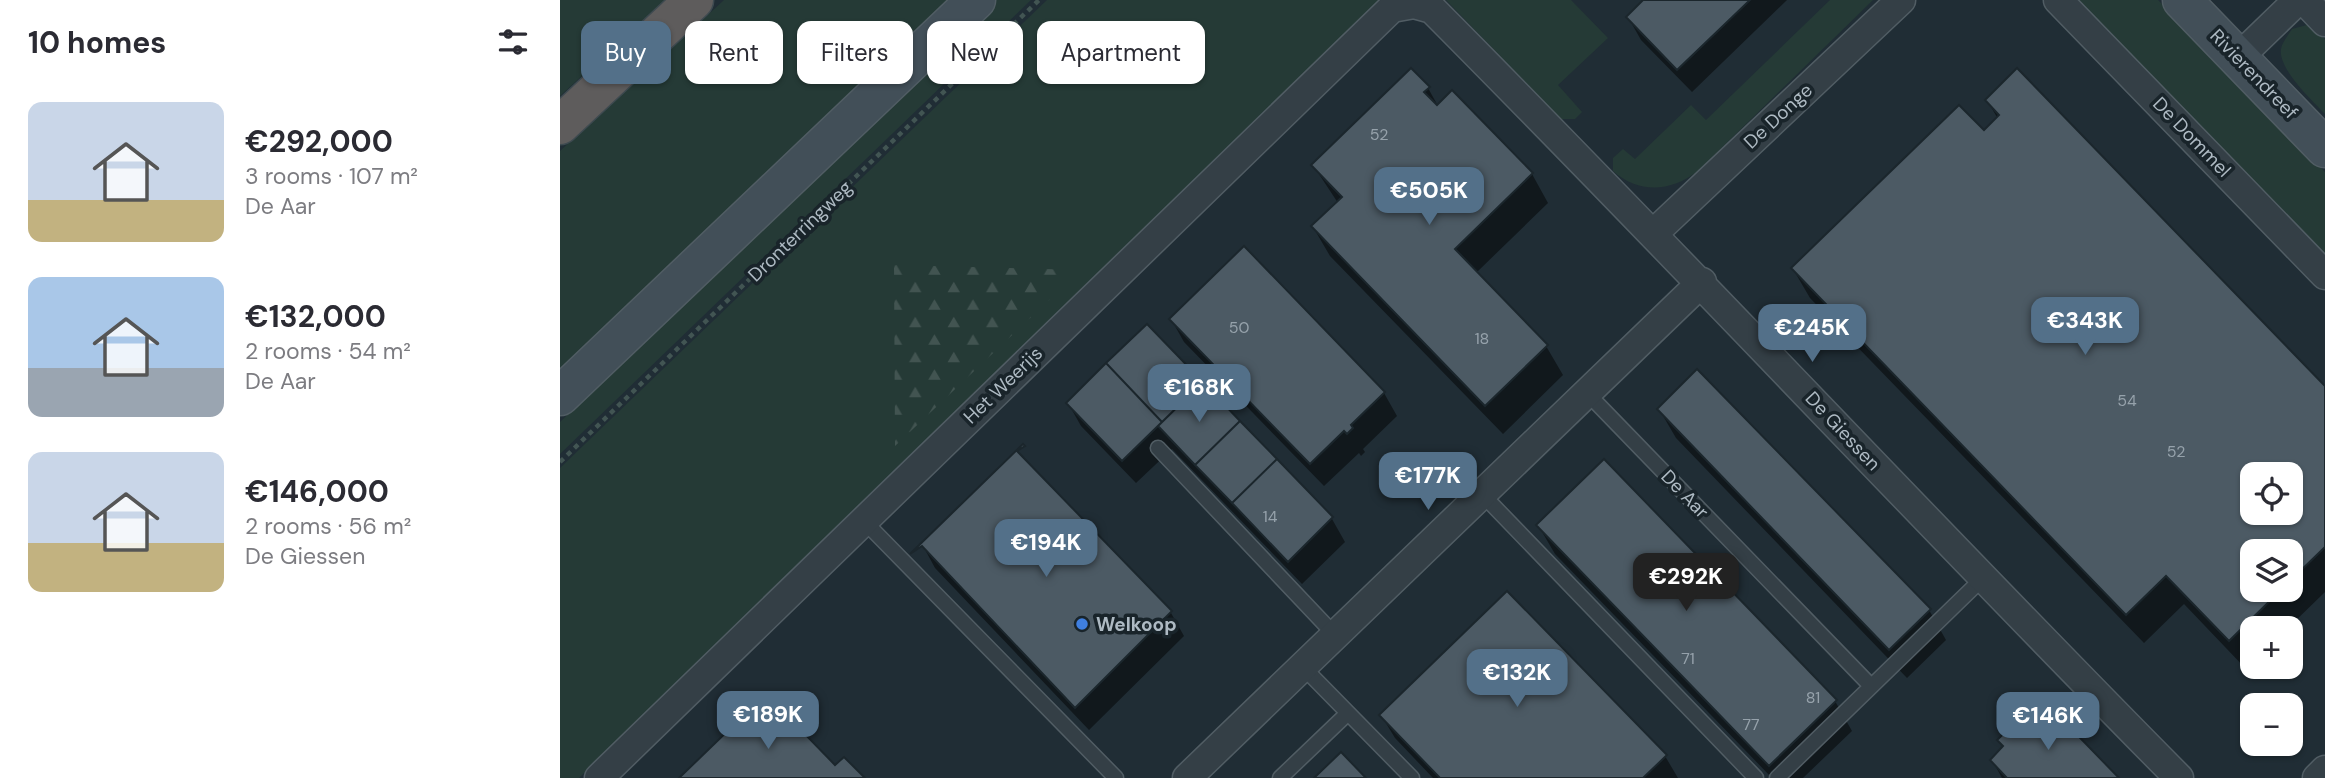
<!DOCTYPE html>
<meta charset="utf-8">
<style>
body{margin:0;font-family:"DM Sans",sans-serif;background:#f2f2f3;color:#2b2b33;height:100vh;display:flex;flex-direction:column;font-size:26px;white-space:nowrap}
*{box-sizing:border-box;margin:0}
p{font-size:23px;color:#7c7c81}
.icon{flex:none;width:38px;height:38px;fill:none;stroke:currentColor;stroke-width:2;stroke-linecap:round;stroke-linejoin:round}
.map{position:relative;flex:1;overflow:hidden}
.side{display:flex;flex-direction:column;background:#fff;width:560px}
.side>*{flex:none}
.top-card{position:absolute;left:21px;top:21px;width:665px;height:63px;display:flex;gap:14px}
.buttons{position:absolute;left:1680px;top:462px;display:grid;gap:14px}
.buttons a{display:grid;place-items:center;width:63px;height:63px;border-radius:14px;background:#fff;box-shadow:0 2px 5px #0004;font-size:35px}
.price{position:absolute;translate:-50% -60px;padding:0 16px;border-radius:14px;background:#537089;color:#fff;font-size:23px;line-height:46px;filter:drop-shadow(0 2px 4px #0008)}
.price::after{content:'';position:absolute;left:50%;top:42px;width:21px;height:16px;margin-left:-10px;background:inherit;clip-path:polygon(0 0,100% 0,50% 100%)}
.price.on{background:#222;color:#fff}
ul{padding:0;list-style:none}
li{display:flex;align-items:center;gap:21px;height:175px;padding:0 28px}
li span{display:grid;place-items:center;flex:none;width:196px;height:140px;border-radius:14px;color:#555}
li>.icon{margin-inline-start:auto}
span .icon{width:84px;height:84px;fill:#fffc;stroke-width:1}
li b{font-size:30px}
h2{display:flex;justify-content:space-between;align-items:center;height:84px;padding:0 28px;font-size:30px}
.pill{padding:0 24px;border-radius:14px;background:#fff;box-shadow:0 2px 5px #0004;font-size:24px;line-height:63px}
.pill.on{background:#537089;color:#fff}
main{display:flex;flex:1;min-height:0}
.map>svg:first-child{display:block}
.green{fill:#253a36}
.forest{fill:url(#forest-firs)}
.shadow{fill:#0007;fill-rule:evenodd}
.building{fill:#4c5a64;stroke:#1b262c;stroke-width:2;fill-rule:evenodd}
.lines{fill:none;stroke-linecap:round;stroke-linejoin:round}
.service-casing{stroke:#515d64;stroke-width:17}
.minor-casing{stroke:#515d64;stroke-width:31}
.secondary-casing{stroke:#515d64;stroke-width:41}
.trunk-casing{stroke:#3e4a50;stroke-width:41}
.path{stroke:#425553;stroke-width:4.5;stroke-dasharray:5 5;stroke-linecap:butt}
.service{stroke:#343f46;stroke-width:14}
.minor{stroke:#343f46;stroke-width:28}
.secondary{stroke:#424f58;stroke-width:38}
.trunk{stroke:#5e5c5c;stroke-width:38}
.shop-dot{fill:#3f7fe0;stroke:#19242a;stroke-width:2.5}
.labels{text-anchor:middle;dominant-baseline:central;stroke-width:7;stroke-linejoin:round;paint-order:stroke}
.number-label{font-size:16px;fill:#96a2ab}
.street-label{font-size:19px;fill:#aebac3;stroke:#19242a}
.poi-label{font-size:19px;font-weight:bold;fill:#aebac3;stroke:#19242a;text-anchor:start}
</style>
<main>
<section class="side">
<h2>10 homes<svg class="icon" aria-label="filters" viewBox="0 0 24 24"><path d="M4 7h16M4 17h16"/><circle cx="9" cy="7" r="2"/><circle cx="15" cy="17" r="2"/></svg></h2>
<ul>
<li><span style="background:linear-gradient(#c9d6e8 70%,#c2b280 0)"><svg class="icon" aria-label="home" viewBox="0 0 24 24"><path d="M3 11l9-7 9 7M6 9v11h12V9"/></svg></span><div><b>€292,000</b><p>3 rooms · 107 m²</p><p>De Aar</p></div></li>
<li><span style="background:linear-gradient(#a9c7e8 65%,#9aa5b1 0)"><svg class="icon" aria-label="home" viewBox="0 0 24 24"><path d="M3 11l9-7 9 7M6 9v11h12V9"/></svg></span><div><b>€132,000</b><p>2 rooms · 54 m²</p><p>De Aar</p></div></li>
<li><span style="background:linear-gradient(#c9d6e8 65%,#c2b280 0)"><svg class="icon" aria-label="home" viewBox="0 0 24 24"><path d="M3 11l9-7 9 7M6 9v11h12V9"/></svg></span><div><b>€146,000</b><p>2 rooms · 56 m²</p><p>De Giessen</p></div></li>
</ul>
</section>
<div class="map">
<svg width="1765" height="778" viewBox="0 0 1765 778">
<defs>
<pattern id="forest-firs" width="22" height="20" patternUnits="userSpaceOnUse" patternTransform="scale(1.75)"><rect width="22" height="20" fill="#253a36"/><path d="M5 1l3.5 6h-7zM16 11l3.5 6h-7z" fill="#425451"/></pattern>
</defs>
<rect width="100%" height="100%" fill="#202d35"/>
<path class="green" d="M0 0H105L0 96Z
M164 0H390L0 377V151Z
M436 0H471L0 454V422Z
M487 0H820L19 778H0V468Z
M886 0H1011L1048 38 998 85 1022 112 1015 119H1001Z
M1270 0H1313L1138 171C1111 192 1079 194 1053 171V158L1063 149 1075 159 1131 105 1146 120Z
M1515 0H1598L1765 172V256Z
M1747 25 1765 39V114C1752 100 1718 69 1721 49 1722 42 1729 34 1732 29Z"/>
<path class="forest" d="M334 265 521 270 335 446Z"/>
<path class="shadow" d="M1086 0H1227L1132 92 1081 40 1068 17Z
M1457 71 1765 389V592L1728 628H1692V663L1686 669 1624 604 1584 643 1250 298 1233 269 1424 133 1438 119 1427 100ZM1692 474H1731V513H1692ZM1692 551H1731V590H1692Z
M868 88 878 106 972 174 988 203 916 273 986 346 1003 375 943 434 770 256 753 227 778 203 753 165Z
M611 319 824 393 837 416 803 449 805 452 801 456 799 453 764 486 624 342Z
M587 327 772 519 785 542 742 584 612 449 576 483 521 426 508 403Z
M1099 409 1369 610 1386 640 1347 678 1116 438Z
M457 453 611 613 624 636 529 730 375 568 362 544Z
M978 525 1275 701 1292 731 1243 778H1212L995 554Z
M821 715 1105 756 1118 778H873L835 738Z
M1459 734 1556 778H1442L1432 760 1444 748 1439 740Z"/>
<path class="building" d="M1083 0H1190L1117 70 1066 17Z
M851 68 870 87 864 92 877 105 892 90 973 173 895 249 988 345 925 406 751 226 782 197 751 165Z
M1457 68 1765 386V547L1731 580V551H1692V590H1721L1669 641 1606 576 1566 615 1231 268 1399 105 1424 130 1439 115 1425 100ZM1692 474H1731V513H1692Z
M684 246 825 392 791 425 793 428 787 434 784 431 750 464 609 319Z
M587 324 643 382 602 422 546 363Z
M546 363 602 422 562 461 506 403Z
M1137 369 1371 609 1329 650 1097 409Z
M643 382 680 421 635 465 598 426Z
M680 421 717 459 672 503 635 465Z
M463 444 465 446 457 451 612 611 515 708 362 546 350 554Z
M717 459 773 517 728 562 672 503Z
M1044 459 1277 700 1209 766 976 525Z
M947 591 1107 755 1083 778H880L819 715Z
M206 694 275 765 284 757 305 778H119Z
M1479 712 1496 713 1559 778H1447L1430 760 1443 746 1437 740 1453 725 1459 731Z
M781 752 806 778H754Z"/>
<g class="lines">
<g class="service-casing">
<path id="service" d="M1027 393 1311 686
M598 448 775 635
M922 494 1196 778
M304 521 556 778
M743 667 852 778
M720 778 788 713
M1217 778 1422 579"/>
</g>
<g class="minor-casing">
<path id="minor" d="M1498 0 1765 275
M1744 0 1765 22
M1678 58 1738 0
M1094 233 1341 0
M39 778 832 8 854 4 872 9C1124 262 1367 524 1619 778
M627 778 1142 282
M1757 778 1765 770"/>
</g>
<g class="secondary-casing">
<path id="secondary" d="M1622 0 1765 148
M0 396 416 0"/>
</g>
<g class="trunk-casing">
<path id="trunk" d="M0 125 134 0"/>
</g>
<path class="path" d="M0 462 479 0"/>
<use href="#service" class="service"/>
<use href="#minor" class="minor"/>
<use href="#secondary" class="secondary"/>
<use href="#trunk" class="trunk"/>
</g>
<circle class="shop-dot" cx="522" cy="624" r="7"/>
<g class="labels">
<g class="number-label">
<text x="819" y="134">52</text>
<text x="679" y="327">50</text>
<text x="922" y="338">18</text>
<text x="1567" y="400">54</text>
<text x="1616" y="451">52</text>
<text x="710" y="516">14</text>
<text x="1128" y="658">71</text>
<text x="1253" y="697">81</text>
<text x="1191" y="724">77</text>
</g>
<g class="street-label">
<text transform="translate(1694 74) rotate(46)">Rivierendreef</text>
<text transform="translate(1218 116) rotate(-43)">De Donge</text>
<text transform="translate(1632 137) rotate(46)">De Dommel</text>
<text transform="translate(240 231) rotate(-44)">Dronterringweg</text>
<text transform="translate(443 385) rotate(-44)">Het Weerijs</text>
<text transform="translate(1283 431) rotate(47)">De Giessen</text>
<text transform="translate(1125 494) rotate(46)">De Aar</text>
</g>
<g class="poi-label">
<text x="536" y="624">Welkoop</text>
</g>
</g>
</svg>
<div class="buttons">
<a><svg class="icon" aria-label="locate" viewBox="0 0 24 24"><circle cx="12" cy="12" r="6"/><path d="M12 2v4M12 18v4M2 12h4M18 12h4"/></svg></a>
<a><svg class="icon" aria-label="layers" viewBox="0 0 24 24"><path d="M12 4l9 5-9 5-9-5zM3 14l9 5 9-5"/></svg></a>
<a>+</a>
<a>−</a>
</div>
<b class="price" style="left:869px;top:227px">€505K</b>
<b class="price" style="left:1525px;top:357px">€343K</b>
<b class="price" style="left:1252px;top:364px">€245K</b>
<b class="price" style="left:639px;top:424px">€168K</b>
<b class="price" style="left:868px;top:512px">€177K</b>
<b class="price" style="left:486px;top:579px">€194K</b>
<b class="price on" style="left:1126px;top:613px">€292K</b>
<b class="price" style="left:957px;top:709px">€132K</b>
<b class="price" style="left:208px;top:751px">€189K</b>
<b class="price" style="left:1488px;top:752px">€146K</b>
<div class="top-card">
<a class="pill on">Buy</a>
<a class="pill">Rent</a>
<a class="pill">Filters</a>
<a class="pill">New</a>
<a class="pill">Apartment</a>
</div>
</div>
</main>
